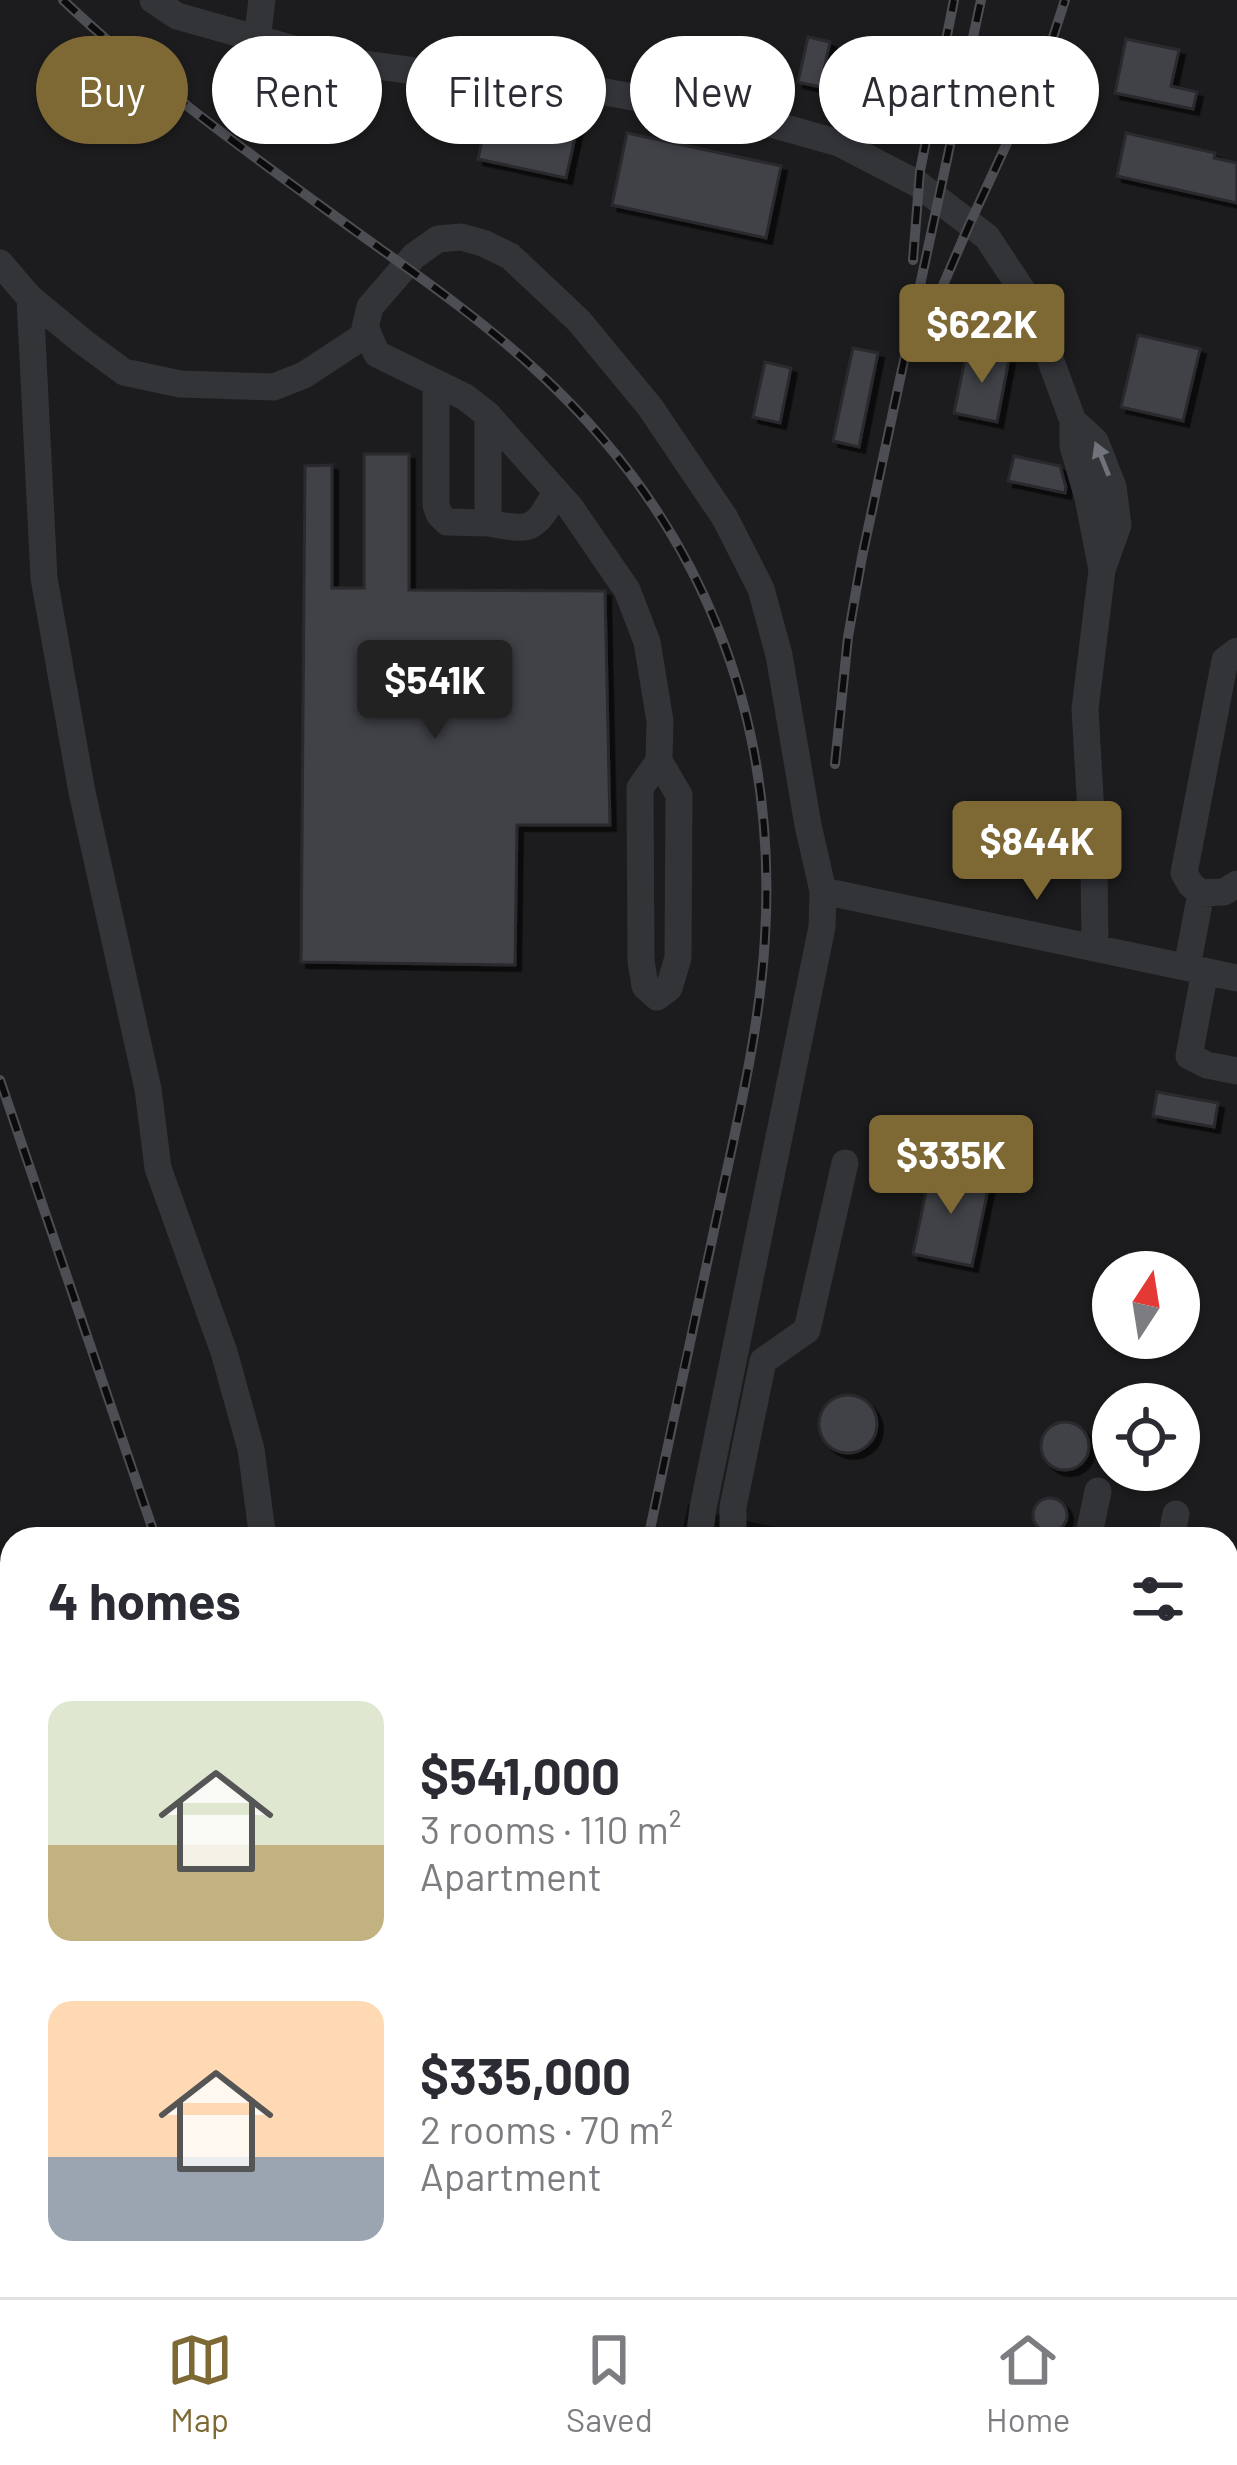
<!DOCTYPE html>
<meta charset="utf-8">
<style>
body{margin:0;font-family:Barlow,sans-serif;background:#f7f7f7;color:#2b2b33;height:100vh;display:flex;flex-direction:column;font-size:45px;white-space:nowrap}
*{box-sizing:border-box;margin:0}
p{font-size:39px;color:#7c7c81}
.icon{flex:none;width:66px;height:66px;fill:none;stroke:currentColor;stroke-width:2;stroke-linecap:round;stroke-linejoin:round}
.map{position:relative;flex:1;overflow:hidden}
.details{position:absolute;left:0px;top:1527px;width:1239px;height:771px;display:flex;flex-direction:column;background:#fff;border-radius:36px 36px 0 0;box-shadow:0 3px 9px #0004}
.details>*{flex:none}
.banner{position:absolute;left:36px;top:36px;width:1167px;height:108px;display:flex;gap:24px}
.needle{width:78px;rotate:12deg}
.fabs{position:absolute;left:1092px;top:1251px;display:grid;gap:24px}
.fabs a{display:grid;place-items:center;width:108px;height:108px;border-radius:50%;background:#fff;box-shadow:0 3px 9px #0004;font-size:60px}
.price{position:absolute;translate:-50% -102px;padding:0 27px;border-radius:12px;background:#7e6834;color:#fff;font-size:39px;line-height:78px;filter:drop-shadow(0 3px 6px #0008)}
.price::after{content:'';position:absolute;left:50%;top:72px;width:36px;height:27px;margin-left:-18px;background:inherit;clip-path:polygon(0 0,100% 0,50% 100%)}
.price.current{background:#222;color:#fff}
ul{padding:0;list-style:none}
li{display:flex;align-items:center;gap:36px;height:300px;padding:0 48px}
li span{display:grid;place-items:center;flex:none;width:336px;height:240px;border-radius:24px;color:#555}
li>.icon{margin-inline-start:auto}
span .icon{width:144px;height:144px;fill:#fffc;stroke-width:1}
li b{font-size:51px}
h2{display:flex;justify-content:space-between;align-items:center;height:144px;padding:0 48px;font-size:51px}
.chip{padding:0 42px;border-radius:54px;background:#fff;box-shadow:0 3px 9px #0004;font-size:42px;line-height:108px}
.chip.current{background:#7e6834;color:#fff}
.tabs{display:flex;justify-content:space-around;align-items:center;height:168px;border-top:3px solid #e1e1e2;background:#fff;font-size:33px;color:#7c7c81}
.tabs a{display:grid;justify-items:center;gap:6px}
.tabs .current{color:#7e6834}
.map>svg:first-child{display:block}
.built{fill:#1c1c1e;fill-rule:evenodd}
.green{fill:#1f2520}
.building{fill:#414247;stroke:#2a2a2d;stroke-width:3;filter:url(#shadow)}
.lines{fill:none;stroke-linecap:round;stroke-linejoin:round}
.minor{stroke:#333438;stroke-width:27}
.rail-casing{stroke:#4c4e53;stroke-width:10}
.rail{stroke:#0b0b0c;stroke-width:6;stroke-dasharray:18;stroke-linecap:butt}
.oneway{fill:#70737b}
</style>
<div class="map">
<svg width="1237" height="2297" viewBox="0 0 1237 2297">
<defs>
<filter id="shadow"><feDropShadow dx="5.5" dy="5.5" stdDeviation="0" flood-color="#0009"/></filter>
</defs>
<rect width="100%" height="100%" fill="#101011"/>
<path class="built" d="M0 0H1237V1626L1227 1624V1539H830L719 1515 688 1504 681 1539H12V1812L0 1776ZM1113 1272H1179V1338H1113ZM1113 1404H1179V1470H1113Z
M172 2286H540L538 2297H176Z"/>
<path class="green" d="M877 2286H1162L1160 2297H929Z"/>
<path class="building" d="M808 37 830 42 820 87 798 82Z
M1126 39 1179 50 1171 86 1197 92 1193 109 1115 93Z
M490 105 578 124 566 178 478 159Z
M627 133 781 166 766 238 612 205Z
M1126 133 1215 153 1214 158 1237 163V203L1117 176Z
M1138 335 1200 349 1183 421 1121 407Z
M853 348 878 353 859 447 833 441Z
M967 350 1009 359 997 422 954 413Z
M765 362 791 368 780 423 753 417Z
M364 454H409V590L605 591 610 825H517L515 965 301 962 305 466 332 465V588H364Z
M1014 456 1060 466 1066 487 1065 493 1008 481Z
M1157 1092 1218 1103 1214 1127 1153 1116Z
M931 1168 990 1180 972 1266 913 1254Z
M819 1424a29 29 0 1 1 58 0a29 29 0 1 1-58 0Z
M1041 1446a24 24 0 1 1 48 0a24 24 0 1 1-48 0Z
M1033 1515a17 17 0 1 1 34 0a17 17 0 1 1-34 0Z"/>
<g class="lines">
<path class="minor" d="M153 0 177 16 333 60 445 75 492 71 757 120 839 143 918 184 987 237 1028 299 1073 421
M257 39 262 0
M0 263 30 298 82 341 124 372 180 384 274 387 304 375 368 333
M30 298 44 578 82 792 148 1089 158 1168 224 1352 251 1449 263 1539
M436 385V505L439 514 447 522 488 523V415
M488 523C533 531 534 531 556 492
M1237 651 1225 660 1184 873 1191 885 1201 893 1224 892 1237 884
M659 761 640 788 641 961 645 986 657 997 669 988 678 958 679 795 659 761 660 721 647 642 627 590 570 507 488 415 465 397 377 354 365 328 370 307 414 256 438 239 461 237 483 243 510 256 579 321 650 407 725 518 761 589 779 655 808 825 823 891 822 927 703 1508 699 1539
M823 891 1237 978
M1095 947 1094 865 1085 709 1102 570 1118 525 1113 487 1095 441 1073 421V446L1088 498 1102 570
M1187 967 1201 893
M1205 971 1189 1056 1207 1065 1237 1071
M736 1539 733 1532V1507L763 1361 807 1330 845 1163
M1088 1539 1098 1491
M1171 1539 1176 1514
M1227 1624 1237 1573
M1227 1679 1237 1682
M1227 1888 1237 1890
M1227 1983 1237 1985
M1227 2166 1237 2119
M596 2297 622 2286
M887 2297H888
M1199 2297 1202 2286"/>
<g class="rail-casing">
<path id="rail" d="M63 0C153 85 254 157 354 230 417 275 481 319 538 372 702 523 778 715 765 937 760 1030 737 1122 718 1212 694 1321 671 1430 648 1539
M913 260 920 171 954 0
M921 336 970 223 1046 59 1065 0
M835 764 848 637 862 557 981 0
M0 1080 156 1539
M0 1720 12 1757
M0 1792 12 1828
M0 2114 12 2153
M54 2286 57 2297
M166 2286 169 2297
M191 2286 194 2297
M493 2297 495 2286"/>
</g>
<use href="#rail" class="rail"/>
</g>
<defs><path id="oneway-solid" d="M-6-.8H1V-3.2L6.5 0L1 3.2V.8H-6Z" transform="scale(3)"/></defs>
<use class="oneway" href="#oneway-solid" transform="translate(1102 459) rotate(-112)"/>
</svg>
<div class="fabs">
<a><svg class="needle" viewBox="-14 -14 28 28"><path d="M0-13l5 13h-10z" fill="#e53935"/><path d="M0 13l5-13h-10z" fill="#7c7c81"/></svg></a>
<a><svg class="icon" aria-label="locate" viewBox="0 0 24 24"><circle cx="12" cy="12" r="6"/><path d="M12 2v4M12 18v4M2 12h4M18 12h4"/></svg></a>
</div>
<b class="price" style="left:982px;top:386px">$622K</b>
<b class="price current" style="left:435px;top:742px">$541K</b>
<b class="price" style="left:1037px;top:903px">$844K</b>
<b class="price" style="left:951px;top:1217px">$335K</b>
<div class="banner">
<a class="chip current">Buy</a>
<a class="chip">Rent</a>
<a class="chip">Filters</a>
<a class="chip">New</a>
<a class="chip">Apartment</a>
</div>
<section class="details">
<h2>4 homes<svg class="icon" aria-label="filters" viewBox="0 0 24 24"><path d="M4 7h16M4 17h16"/><circle cx="9" cy="7" r="2"/><circle cx="15" cy="17" r="2"/></svg></h2>
<ul>
<li><span style="background:linear-gradient(#dfe7d0 60%,#c2b280 0)"><svg class="icon" aria-label="home" viewBox="0 0 24 24"><path d="M3 11l9-7 9 7M6 9v11h12V9"/></svg></span><div><b>$541,000</b><p>3 rooms · 110 m²</p><p>Apartment</p></div></li>
<li><span style="background:linear-gradient(#ffd9b3 65%,#9aa5b1 0)"><svg class="icon" aria-label="home" viewBox="0 0 24 24"><path d="M3 11l9-7 9 7M6 9v11h12V9"/></svg></span><div><b>$335,000</b><p>2 rooms · 70 m²</p><p>Apartment</p></div></li>
</ul>
</section>
</div>
<nav class="tabs">
<a class="current"><svg class="icon" aria-label="map" viewBox="0 0 24 24"><path d="M3 6l6-2 6 2 6-2v14l-6 2-6-2-6 2zM9 4v14M15 6v14"/></svg>Map</a>
<a><svg class="icon" aria-label="saved" viewBox="0 0 24 24"><path d="M7 4h10v16l-5-4-5 4z"/></svg>Saved</a>
<a><svg class="icon" aria-label="home" viewBox="0 0 24 24"><path d="M3 11l9-7 9 7M6 9v11h12V9"/></svg>Home</a>
</nav>
